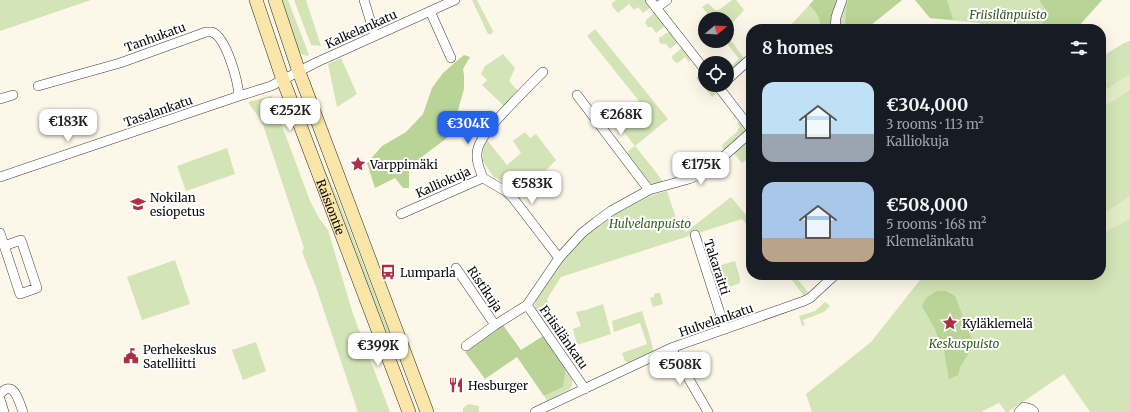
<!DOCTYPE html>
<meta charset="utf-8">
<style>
body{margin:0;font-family:Merriweather,serif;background:#20242c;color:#f1f3f6;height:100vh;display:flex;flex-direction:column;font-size:15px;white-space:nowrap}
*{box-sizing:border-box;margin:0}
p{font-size:13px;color:#9ea1a6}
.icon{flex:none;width:22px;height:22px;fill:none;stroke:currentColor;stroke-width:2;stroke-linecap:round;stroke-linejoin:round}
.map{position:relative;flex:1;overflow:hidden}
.side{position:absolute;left:746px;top:24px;width:360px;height:256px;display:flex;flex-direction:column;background:#171b24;border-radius:16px;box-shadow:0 4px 16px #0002}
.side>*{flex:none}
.needle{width:26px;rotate:72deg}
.fabs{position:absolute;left:698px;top:12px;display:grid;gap:8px}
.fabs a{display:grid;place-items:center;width:36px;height:36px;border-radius:50%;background:#171b24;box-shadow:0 4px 16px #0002;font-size:20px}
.price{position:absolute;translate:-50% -34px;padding:0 9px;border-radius:8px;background:#fff;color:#222;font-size:13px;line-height:26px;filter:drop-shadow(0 1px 2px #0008)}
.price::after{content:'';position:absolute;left:50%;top:24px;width:12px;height:9px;margin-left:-6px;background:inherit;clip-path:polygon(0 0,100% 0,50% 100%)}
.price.active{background:#2563eb;color:#fff}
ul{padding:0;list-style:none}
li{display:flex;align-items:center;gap:12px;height:100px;padding:0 16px}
li span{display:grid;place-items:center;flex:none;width:112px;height:80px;border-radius:12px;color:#555}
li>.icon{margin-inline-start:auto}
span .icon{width:48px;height:48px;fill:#fffc;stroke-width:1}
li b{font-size:17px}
h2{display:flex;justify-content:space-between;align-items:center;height:48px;padding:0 16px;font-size:17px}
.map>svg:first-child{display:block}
.green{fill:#d3e4b6}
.forest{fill:#b9d496}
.pitch{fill:#e4ecc7}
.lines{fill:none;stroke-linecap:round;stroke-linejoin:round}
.street-casing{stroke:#3d3d3d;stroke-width:10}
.secondary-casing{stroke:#2c2c2c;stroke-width:14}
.street{stroke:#fff;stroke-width:9}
.secondary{stroke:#f9e6a8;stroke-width:13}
.labels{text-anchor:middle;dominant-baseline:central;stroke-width:4;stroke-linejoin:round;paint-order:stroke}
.park-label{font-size:12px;font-style:italic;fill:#345c20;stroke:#fff}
.street-label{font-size:12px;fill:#0a0a0a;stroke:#fff}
.poi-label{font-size:12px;fill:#0a0a0a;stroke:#fff;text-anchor:start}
</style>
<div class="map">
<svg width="1130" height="412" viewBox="0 0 1130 412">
<rect width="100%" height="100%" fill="#fdf7e9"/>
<path class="green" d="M0 0H91L0 31Z
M280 0H288L309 55 307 56 301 54 295 46Z
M294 0H306L321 46 311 45Z
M472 0H477L493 31 492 34H488Z
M616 0H645L651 7 643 13 638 7 634 10 629 4 618 13 612 6V3Z
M732 0H736L744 10 727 29V19H707L704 16 707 13 702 7 708 3 715 10H719Z
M814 0H902L866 29H787Z
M915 0H1102L1076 29H982L980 23 930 18Z
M654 13 658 14 665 23V26L656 33 652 27H648L645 23 646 20Z
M595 29 668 119 635 146 656 172 663 182 660 184H651L628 154V151L635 146 617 123 639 101 587 36Z
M668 32 672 33 678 42 670 49 666 44H661L659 41V38Z
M727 35 743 57 744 59 727 75V66L729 68 739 59 725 41H727Z
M1130 41V412H1090L1064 374 1008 412H1006L999 403 981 412H812L806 394 871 342 924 275H1101V85L1107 81 1101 71V57L1124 43Z
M682 48 692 59 689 62 685 57 678 63 675 62 672 58V56Z
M503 54 515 68 509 81 518 91 504 106 482 85 487 80 481 74 485 66Z
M341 58 357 94 337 107 328 64Z
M702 73 705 74V85H714L719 91 712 97 696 78Z
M271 96 310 201 319 218 328 230 353 314 390 412H358L316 287 302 252 304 248 262 122 248 102Z
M742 120 747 130 725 150 722 148 723 144 738 131 737 130 740 127 737 123Z
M525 132 530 138 536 134 556 160 520 197 511 188 493 176 482 160 484 145 487 140 507 165 521 153 513 141Z
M748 140H751V157H750L742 163 733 152Z
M227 148 235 174 186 191 177 166Z
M317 153 338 199 395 347H393L373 302Z
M667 191 677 221 686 232 731 197 751 221V230L742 219 561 277 547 299 556 325 548 328 537 315 535 307 536 298 561 262 583 239 609 218 652 195Z
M175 260 190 304 142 320 127 277Z
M735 261 740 278V283L719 291 711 268Z
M788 275H794L808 292 804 296Z
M657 293H660L663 304 653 307 650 298 654 297V294Z
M825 302 827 303 830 306 824 312 803 320 805 325 802 326 799 316 815 311Z
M603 304 611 334 577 345 573 329 581 326 576 312 586 310Z
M642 311 652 344 653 351 628 363 625 361 622 353 647 344 640 323 614 332 612 321Z
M256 342 266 371 243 380 232 350Z
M565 366 572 376V385L570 389 547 401 544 396 563 387Z
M469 404 479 406V412H463V409L465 406Z"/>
<path class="forest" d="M814 0H837L834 10 830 29H821C820 17 818 14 809 5Z
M848 0H902L866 29H845L846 9Z
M915 0H947L953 20 930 18Z
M1039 0H1102L1076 29H1038L1046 18V10Z
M464 55 470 57 463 69 464 75V89L457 114 447 138 423 156 409 169V188H403L395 178 375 188 367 163 382 146 406 132 423 114 432 88 443 73 459 59Z
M937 291H946L955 296 974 345 960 367 958 375 949 379 943 345 938 338 935 329 922 306 926 298Z
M503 325 521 350 543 336 565 366V375L563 387 544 396 517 357 485 379 465 352Z"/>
<path class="pitch" d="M1130 75V90L1101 109V93L1122 79Z
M1130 196V219L1101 234V214L1106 212Z"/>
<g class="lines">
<g class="street-casing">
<path id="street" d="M364 0 375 36
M650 0 705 70
M656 8 667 0
M430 11 451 58
M835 29 836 17 842 0
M727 80 749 60
M717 85 751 129
M38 86 120 63 206 32C208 32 210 32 212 32 227 38 238 82 239 96
M577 95 649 190
M0 99 13 95
M0 177 239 96 271 86 315 63 455 0
M483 178 507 192 513 198 559 258
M401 214 483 178C479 168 475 158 478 148 481 138 487 132 493 124 509 106 526 89 543 72
M0 233 20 294 37 288 21 240 4 246
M695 235 725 329
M456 268 495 325
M466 346 495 325 527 305
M671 348 708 412
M585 389 527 305 559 258 582 233 596 222 611 211 649 190 689 179 701 174 714 165 751 132
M0 394C14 378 19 402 23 412
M0 399 4 412
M535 412 671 348 804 301 810 298 835 275
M1019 412 1024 407 1031 409 1034 412"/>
</g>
<g class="secondary-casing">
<g id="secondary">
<path id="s1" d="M256 0 283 80 409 412"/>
<path d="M275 0 299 72 427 412"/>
</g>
</g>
<use href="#street" class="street"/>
<use href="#secondary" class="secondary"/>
</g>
<defs>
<g id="sight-bare" transform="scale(1.2)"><path d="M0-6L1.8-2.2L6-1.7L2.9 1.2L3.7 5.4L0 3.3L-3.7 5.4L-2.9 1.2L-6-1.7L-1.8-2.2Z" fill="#ae2e43" stroke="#fff" stroke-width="2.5" paint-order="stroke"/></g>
<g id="school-bare" transform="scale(1.2)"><path d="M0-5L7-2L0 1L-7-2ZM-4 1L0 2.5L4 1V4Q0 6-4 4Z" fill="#ae2e43" stroke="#fff" stroke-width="2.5" paint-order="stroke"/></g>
<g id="bus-bare" transform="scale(1.2)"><path d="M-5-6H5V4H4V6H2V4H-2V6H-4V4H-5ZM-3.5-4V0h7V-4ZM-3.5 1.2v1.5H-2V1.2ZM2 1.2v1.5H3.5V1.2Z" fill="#ae2e43" stroke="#fff" stroke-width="2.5" paint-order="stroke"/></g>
<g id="civic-bare" transform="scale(1.2)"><path d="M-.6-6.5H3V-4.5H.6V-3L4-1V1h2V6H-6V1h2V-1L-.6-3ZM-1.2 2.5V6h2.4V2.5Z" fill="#ae2e43" stroke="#fff" stroke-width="2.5" paint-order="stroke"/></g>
<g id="restaurant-bare" transform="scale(1.2)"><path d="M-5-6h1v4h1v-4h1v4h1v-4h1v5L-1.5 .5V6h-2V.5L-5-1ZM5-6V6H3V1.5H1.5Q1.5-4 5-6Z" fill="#ae2e43" stroke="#fff" stroke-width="2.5" paint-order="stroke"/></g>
</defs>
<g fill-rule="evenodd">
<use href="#sight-bare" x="358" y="164"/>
<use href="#school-bare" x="138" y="204"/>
<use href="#bus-bare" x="388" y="272"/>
<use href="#sight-bare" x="950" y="323"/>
<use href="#civic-bare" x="131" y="356"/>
<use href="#restaurant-bare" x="456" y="385"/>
</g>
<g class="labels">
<g class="park-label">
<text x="1008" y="14">Friisilänpuisto</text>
<text x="650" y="223">Hulvelanpuisto</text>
<text x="964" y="343">Keskuspuisto</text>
</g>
<g class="street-label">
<text transform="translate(361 29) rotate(-24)">Kalkelankatu</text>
<text transform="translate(155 37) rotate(-20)">Tanhukatu</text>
<text transform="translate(158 111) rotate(-19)">Tasalankatu</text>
<text transform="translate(443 182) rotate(-24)">Kalliokuja</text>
<text stroke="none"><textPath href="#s1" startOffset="220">Raisiontie</textPath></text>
<text transform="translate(717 267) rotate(72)">Takaraitti</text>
<text transform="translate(485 289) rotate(56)">Ristikuja</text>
<text transform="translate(716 320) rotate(-19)">Hulvelankatu</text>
<text transform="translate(564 337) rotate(55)">Friisilänkatu</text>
</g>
<g class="poi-label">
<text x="370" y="164">Varppimäki</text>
<text x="150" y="197">Nokilan<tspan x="150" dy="14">esiopetus</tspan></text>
<text x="400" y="272">Lumparla</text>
<text x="962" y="323">Kyläklemelä</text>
<text x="143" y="349">Perhekeskus<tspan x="143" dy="14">Satelliitti</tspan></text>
<text x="468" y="385">Hesburger</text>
</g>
</g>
</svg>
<div class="fabs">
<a><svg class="needle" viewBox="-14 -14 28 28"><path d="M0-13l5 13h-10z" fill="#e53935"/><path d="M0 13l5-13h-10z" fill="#9ea1a6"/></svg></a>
<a><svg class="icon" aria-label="locate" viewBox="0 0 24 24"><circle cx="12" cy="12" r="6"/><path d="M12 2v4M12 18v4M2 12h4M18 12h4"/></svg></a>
</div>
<b class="price" style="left:290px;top:132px">€252K</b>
<b class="price" style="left:621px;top:136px">€268K</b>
<b class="price" style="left:68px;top:143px">€183K</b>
<b class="price active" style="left:468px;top:145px">€304K</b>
<b class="price" style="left:701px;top:186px">€175K</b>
<b class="price" style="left:532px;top:205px">€583K</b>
<b class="price" style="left:378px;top:367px">€399K</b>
<b class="price" style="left:680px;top:386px">€508K</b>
<section class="side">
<h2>8 homes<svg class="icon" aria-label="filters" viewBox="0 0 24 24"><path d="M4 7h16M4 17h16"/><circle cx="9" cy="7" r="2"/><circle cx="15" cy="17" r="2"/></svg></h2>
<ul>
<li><span style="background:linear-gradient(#bfe0f5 65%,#9aa5b1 0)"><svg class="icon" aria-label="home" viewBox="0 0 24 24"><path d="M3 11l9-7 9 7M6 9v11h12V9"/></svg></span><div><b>€304,000</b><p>3 rooms · 113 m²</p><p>Kalliokuja</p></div></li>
<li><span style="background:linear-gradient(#a9c7e8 70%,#b9a48a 0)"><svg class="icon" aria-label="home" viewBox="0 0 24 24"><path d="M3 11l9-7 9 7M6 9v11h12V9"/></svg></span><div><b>€508,000</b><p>5 rooms · 168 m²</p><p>Klemelänkatu</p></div></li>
</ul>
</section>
</div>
